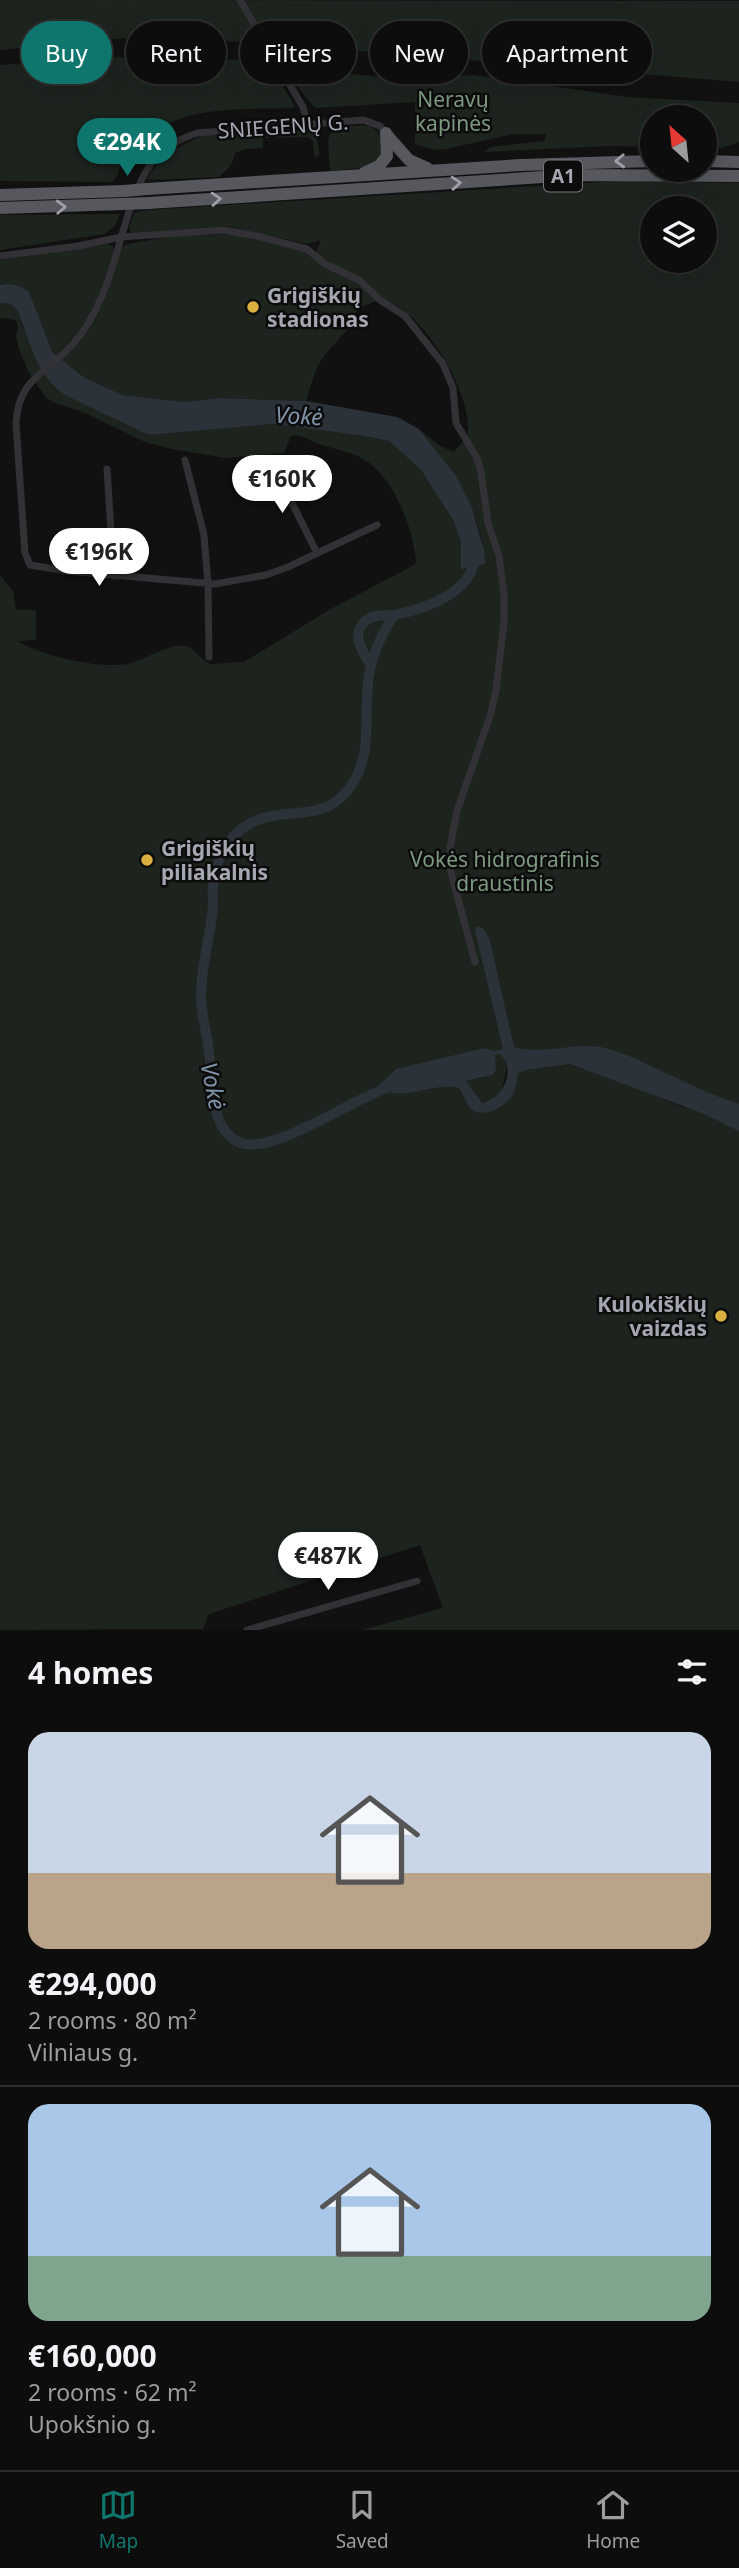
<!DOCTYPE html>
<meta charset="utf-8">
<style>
body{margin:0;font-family:"Noto Sans",sans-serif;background:#161617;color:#f1f3f6;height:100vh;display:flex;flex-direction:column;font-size:26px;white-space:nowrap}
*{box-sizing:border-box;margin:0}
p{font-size:23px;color:#9a9c9e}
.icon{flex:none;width:38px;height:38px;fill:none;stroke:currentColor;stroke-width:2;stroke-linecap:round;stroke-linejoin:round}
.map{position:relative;height:1630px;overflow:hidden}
.side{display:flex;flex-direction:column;background:#0d0d0e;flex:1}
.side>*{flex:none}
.hud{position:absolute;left:21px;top:21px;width:698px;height:63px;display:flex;gap:14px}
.needle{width:46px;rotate:333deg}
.controls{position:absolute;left:640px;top:105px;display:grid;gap:14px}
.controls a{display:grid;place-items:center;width:77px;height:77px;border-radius:50%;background:#0d0d0e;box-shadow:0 7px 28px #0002,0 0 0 2px #2d2d2e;font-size:35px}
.price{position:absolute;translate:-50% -60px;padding:0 16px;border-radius:24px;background:#fff;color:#222;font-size:23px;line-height:46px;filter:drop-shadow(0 2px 4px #0008)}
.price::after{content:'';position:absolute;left:50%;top:42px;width:21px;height:16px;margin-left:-10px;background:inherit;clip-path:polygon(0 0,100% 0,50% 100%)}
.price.selected{background:#0f766e;color:#fff}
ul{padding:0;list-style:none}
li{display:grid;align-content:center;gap:14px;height:371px;padding:0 28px}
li+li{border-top:2px solid #2d2d2e}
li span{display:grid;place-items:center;height:217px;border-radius:21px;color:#555}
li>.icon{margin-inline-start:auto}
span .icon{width:126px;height:126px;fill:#fffc;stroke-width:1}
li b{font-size:30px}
h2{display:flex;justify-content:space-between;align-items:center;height:84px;padding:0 28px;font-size:30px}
.pill{padding:0 24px;border-radius:32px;background:#0d0d0e;box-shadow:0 7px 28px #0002,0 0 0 2px #2d2d2e;font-size:24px;line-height:63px}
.pill.selected{background:#0f766e;color:#fff}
.menu{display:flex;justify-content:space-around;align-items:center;height:98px;border-top:2px solid #2d2d2e;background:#0d0d0e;font-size:19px;color:#9a9c9e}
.menu a{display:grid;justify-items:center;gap:4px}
.menu .selected{color:#0f766e}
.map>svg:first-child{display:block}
.green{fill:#1d241e;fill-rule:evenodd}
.water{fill:#2c3239;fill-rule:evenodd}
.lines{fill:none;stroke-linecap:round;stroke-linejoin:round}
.river{stroke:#2c3239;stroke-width:10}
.minor{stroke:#323236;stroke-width:7}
.trunk{stroke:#56585e;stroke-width:12}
.trunk-bridge{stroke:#56585e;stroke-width:12}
.oneway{stroke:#9c9fa9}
.poi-dot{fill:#dab040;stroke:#0c0c0d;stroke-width:2.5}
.labels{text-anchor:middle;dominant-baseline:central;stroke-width:5;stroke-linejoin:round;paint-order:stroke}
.shield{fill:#0c0c0d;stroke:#767880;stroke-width:2}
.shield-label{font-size:19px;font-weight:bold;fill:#a4a7b1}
.park-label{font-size:21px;fill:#7d9a80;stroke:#0c0c0d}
.street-label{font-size:21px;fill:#a4a7b1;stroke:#0c0c0d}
.poi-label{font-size:21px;font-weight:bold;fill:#a4a7b1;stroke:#0c0c0d;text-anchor:start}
.water-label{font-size:23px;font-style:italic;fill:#7e92a8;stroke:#0c0c0d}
</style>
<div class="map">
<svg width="739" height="1630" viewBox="0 0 739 1630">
<rect width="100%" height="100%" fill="#111112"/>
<path class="green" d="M0 0 739 1V82L277 44 154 37 95 40 0 50Z
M154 55 258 61 272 68 295 106 292 108C242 110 186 104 144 139 137 145 126 155 122 163 118 170 119 176 112 182L0 181V65Z
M296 69 416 80 472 75 628 97 739 103V142L722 148H705V117H653V147L609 146 484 152 490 147 544 141 546 134H513L446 149 435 150 415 144V102L315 108 290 78V72Z
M369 125C383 133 383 141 384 157L369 167 330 171 328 140 330 134 340 127Z
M310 129C318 134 318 144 319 154L316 157 314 154 313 141 308 137 263 138V148L245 149 235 153 231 165 219 177 147 180 153 169 173 150 201 136Z
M620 181 739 183V1630H362L443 1608 420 1545 209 1614 203 1629 0 1630V575L13 591 16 610H36V640L17 641C43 656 97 669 127 664 144 661 173 640 189 647 196 651 202 660 210 664L244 662 329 610 416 564C414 531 396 482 368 462 354 452 337 450 322 445 311 442 303 433 291 436L284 453 226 458 172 449 145 442 83 412 55 403 46 398 29 373 19 349 16 336 18 327 16 320 0 318V303L11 304 17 310 24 330 84 403 149 435 274 424 365 436 389 441 421 470 453 520 461 542 484 558C481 509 449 467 419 429L440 446 454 452C459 446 468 437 468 429 470 390 422 308 381 299L357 309C352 332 331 343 319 364 313 375 310 389 306 401L218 398 185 402 123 395 85 378 52 352 40 324 7 284 0 285V260L108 244 113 246 114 251 95 307 70 352C99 324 109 291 119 253L122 247 128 244 174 236 230 234 316 252 321 240 307 244 228 226 131 233 129 228 134 213 147 210ZM653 208H705V261H653ZM599 1053 687 1109 630 1085 569 1064 524 1070 519 1073C509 1093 512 1106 484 1113L469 1107 459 1088 442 1086 496 1070 486 1077 466 1081 478 1101 487 1103 501 1094 507 1067 504 1056Z
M120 214 115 226 104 234 0 250V215Z"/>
<path class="water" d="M7 284 20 286 29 292 52 352 85 378 123 395 185 402 218 398 306 401 397 417 419 429 456 476 472 508 484 550 485 564 461 569V542L453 520 421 470 389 441 365 436 274 424 149 435 65 395C36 376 30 340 17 310L11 304 0 303V285Z
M477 926 484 929 490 941 514 1047C543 1056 575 1041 605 1048 628 1054 649 1065 670 1075 692 1086 715 1096 739 1104V1131L707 1115 570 1064 525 1070 519 1073C516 1079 517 1087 513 1094 507 1105 487 1118 474 1111 467 1108 464 1095 459 1088 432 1082 406 1102 380 1089L379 1085 396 1069 485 1048 494 1051 503 1049 475 930ZM500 1054C517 1069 503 1100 482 1103L466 1081 492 1075 496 1070 495 1055Z"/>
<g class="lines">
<path class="river" d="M371 666C367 658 358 646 358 637 358 630 362 623 368 619 376 614 385 616 394 615 426 609 474 592 475 555
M392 1086C355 1097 273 1155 241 1143 224 1137 218 1120 214 1104 212 1087 211 1069 209 1052 207 1034 202 1017 201 999 200 971 209 943 212 915 214 905 212 894 213 884 216 855 233 828 260 819 297 807 329 823 354 781 372 751 364 716 368 683 371 657 380 636 394 615"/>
<path class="minor" d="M240 0 303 107 307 124
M136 192C149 160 163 144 197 133L364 120 380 126 386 133
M132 203C115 251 108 304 74 343 48 373 18 377 16 424L25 553 30 565 67 571 215 584 266 575 288 567 377 525
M0 256 78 246 121 237 224 230 257 236 307 249 325 264 359 280 380 300 405 316 443 364 453 388 456 423 477 458 481 472 488 523 499 556 504 594V622L496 690 491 713 457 811 450 848V869L475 962
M185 460 204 535 208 585 209 657
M272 463 317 553
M107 469 114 576
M247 1630 417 1581"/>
<path class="trunk" d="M386 134 409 160 427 168
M705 161 739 162
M364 173 379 166 387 156 386 133
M147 189 521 165 653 161
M0 195 124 191
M148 203 574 175 739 176
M0 208 121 204"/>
<path class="trunk-bridge" d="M124 191 147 189
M121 204 148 203"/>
</g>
<defs><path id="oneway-chevron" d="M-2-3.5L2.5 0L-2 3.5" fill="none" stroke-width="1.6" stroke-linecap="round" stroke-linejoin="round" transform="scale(1.75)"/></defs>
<g class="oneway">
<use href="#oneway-chevron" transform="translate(620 161) rotate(178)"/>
<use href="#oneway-chevron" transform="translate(456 183) rotate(-4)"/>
<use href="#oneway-chevron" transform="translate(216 199) rotate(-4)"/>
<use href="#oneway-chevron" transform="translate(61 207) rotate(-2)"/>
</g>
<g class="poi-dot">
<circle cx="253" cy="307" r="7"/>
<circle cx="147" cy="860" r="7"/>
<circle cx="721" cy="1316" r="7"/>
</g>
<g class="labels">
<rect class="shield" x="544" y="160.5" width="38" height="31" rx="5"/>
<g class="shield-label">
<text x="563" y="176">A1</text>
</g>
<g class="park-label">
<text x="453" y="99">Neravų<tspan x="453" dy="24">kapinės</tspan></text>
<text x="505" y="859">Vokės hidrografinis<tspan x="505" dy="24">draustinis</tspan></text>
</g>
<g class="street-label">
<text transform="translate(283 126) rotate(-4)">SNIEGENŲ G.</text>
</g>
<g class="poi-label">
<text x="267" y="295">Grigiškių<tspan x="267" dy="24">stadionas</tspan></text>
<text x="161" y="848">Grigiškių<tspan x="161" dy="24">piliakalnis</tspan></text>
<text x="707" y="1304" text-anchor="end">Kulokiškių<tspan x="707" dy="24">vaizdas</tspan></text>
</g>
<g class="water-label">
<text transform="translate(299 415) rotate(3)">Vokė</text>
<text transform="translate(214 1086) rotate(79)">Vokė</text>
</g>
</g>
</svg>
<div class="controls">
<a><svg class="needle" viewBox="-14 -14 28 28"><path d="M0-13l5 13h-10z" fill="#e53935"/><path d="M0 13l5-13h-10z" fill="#9a9c9e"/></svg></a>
<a><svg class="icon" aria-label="layers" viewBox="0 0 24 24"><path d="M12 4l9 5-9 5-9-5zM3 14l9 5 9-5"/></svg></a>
</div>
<b class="price selected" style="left:127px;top:178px">€294K</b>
<b class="price" style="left:282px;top:515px">€160K</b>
<b class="price" style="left:99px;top:588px">€196K</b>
<b class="price" style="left:328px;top:1592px">€487K</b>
<div class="hud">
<a class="pill selected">Buy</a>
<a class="pill">Rent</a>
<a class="pill">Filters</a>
<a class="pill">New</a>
<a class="pill">Apartment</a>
</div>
</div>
<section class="side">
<h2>4 homes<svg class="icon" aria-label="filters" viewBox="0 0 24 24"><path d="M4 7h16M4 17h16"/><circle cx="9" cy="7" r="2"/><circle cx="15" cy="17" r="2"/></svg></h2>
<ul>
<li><span style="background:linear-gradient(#c9d6e8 65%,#b9a48a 0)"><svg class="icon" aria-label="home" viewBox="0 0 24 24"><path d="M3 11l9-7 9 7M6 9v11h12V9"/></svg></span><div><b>€294,000</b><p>2 rooms · 80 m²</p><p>Vilniaus g.</p></div></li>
<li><span style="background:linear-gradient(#a9c7e8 70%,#7fa58c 0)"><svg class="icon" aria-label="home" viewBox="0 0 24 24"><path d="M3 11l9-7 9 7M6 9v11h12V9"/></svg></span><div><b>€160,000</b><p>2 rooms · 62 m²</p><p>Upokšnio g.</p></div></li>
</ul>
</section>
<nav class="menu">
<a class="selected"><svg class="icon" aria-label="map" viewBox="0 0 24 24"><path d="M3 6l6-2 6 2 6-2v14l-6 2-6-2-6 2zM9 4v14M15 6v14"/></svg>Map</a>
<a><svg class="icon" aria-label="saved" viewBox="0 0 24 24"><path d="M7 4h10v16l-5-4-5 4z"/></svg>Saved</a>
<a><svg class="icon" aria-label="home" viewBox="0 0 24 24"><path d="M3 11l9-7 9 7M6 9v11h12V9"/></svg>Home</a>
</nav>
